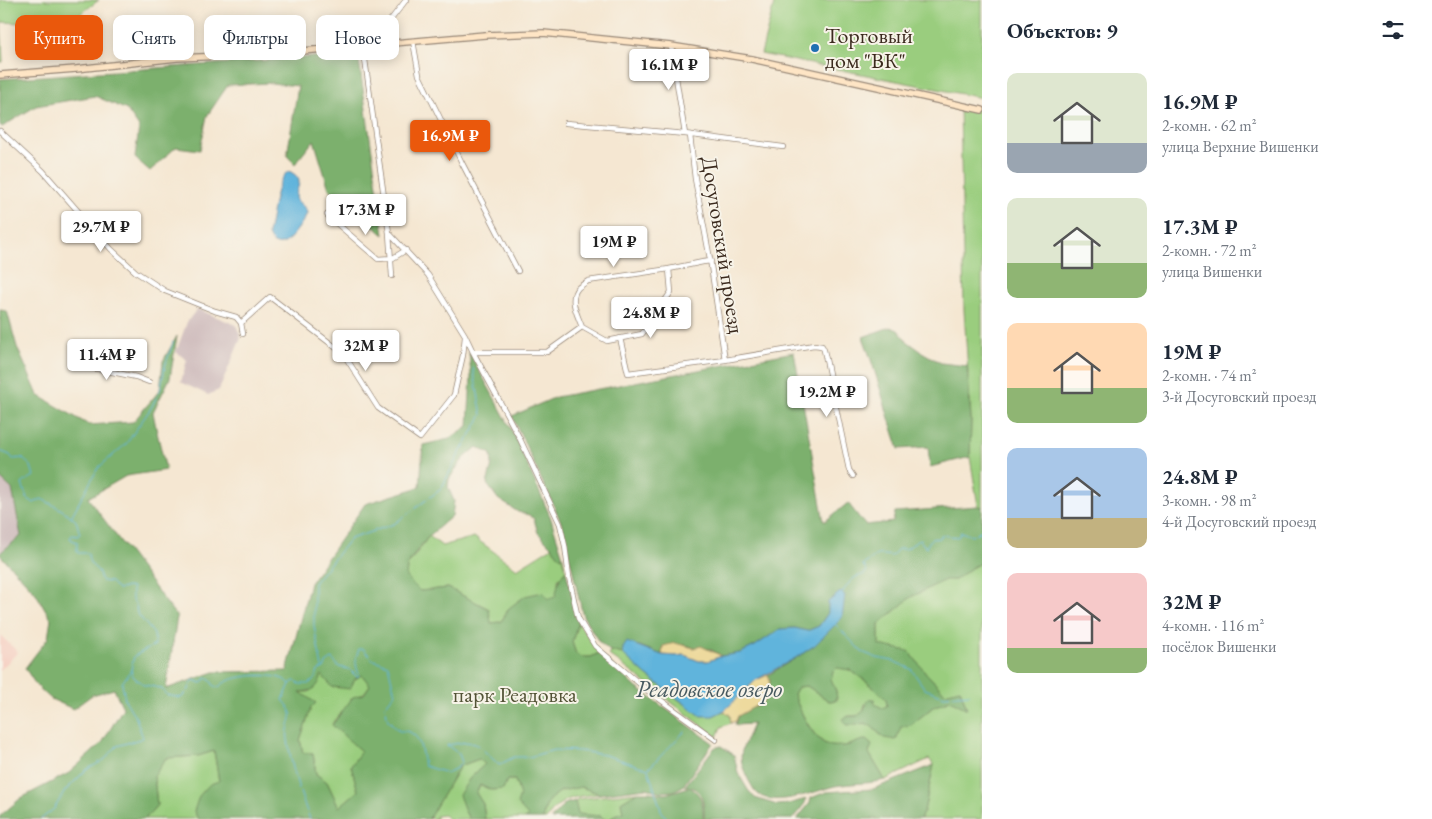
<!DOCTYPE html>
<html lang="ru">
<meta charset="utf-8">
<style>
body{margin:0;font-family:"EB Garamond",serif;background:#f6f6f7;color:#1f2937;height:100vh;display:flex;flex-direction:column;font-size:19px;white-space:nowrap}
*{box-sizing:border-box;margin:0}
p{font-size:16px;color:#747a83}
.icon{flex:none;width:28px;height:28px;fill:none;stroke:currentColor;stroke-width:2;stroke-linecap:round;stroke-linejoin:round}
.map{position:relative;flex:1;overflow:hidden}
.drawer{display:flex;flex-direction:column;background:#fff;width:450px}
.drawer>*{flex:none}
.guide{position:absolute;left:15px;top:15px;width:475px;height:45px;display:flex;gap:10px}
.price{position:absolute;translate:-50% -42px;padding:0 11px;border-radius:5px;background:#fff;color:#222;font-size:16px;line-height:32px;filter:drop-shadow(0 1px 2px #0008)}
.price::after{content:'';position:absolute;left:50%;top:30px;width:15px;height:11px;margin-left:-8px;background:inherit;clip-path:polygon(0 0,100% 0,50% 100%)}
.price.on{background:#ea580c;color:#fff}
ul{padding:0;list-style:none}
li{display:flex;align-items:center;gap:15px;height:125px;padding:0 25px}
li span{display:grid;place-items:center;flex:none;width:140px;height:100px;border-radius:10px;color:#555}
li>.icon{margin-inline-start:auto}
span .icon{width:60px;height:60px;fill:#fffc;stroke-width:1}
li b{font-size:21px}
h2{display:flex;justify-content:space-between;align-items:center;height:60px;padding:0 25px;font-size:21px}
.tag{padding:0 18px;border-radius:10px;background:#fff;box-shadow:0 2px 12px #0003;font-size:18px;line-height:45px}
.tag.on{background:#ea580c;color:#fff}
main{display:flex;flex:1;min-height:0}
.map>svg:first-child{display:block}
.built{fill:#f6d2c5}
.industrial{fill:#d1bfbf}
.green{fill:#9acd7e;stroke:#6a7c4e}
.forest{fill:#7bb06d;stroke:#5b6d46;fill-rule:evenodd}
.sand{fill:#eeda9e;stroke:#94825e}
.water{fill:#60b4dc;stroke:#4e6f7d}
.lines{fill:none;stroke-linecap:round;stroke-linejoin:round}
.stream{stroke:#60b4dc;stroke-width:1}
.minor-casing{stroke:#988878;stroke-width:6}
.secondary-casing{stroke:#988878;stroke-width:8}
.minor{stroke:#fff;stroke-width:4.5}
.secondary{stroke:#fee5c5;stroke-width:5.5}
.poi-dot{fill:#1f6fb2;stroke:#f7f3e8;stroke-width:2}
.labels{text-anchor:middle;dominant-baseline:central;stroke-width:4;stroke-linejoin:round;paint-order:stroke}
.poi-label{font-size:22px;fill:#3b2a1e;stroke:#f7f3e8;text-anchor:start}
.street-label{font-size:22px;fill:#3b2a1e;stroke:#f7f3e8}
.park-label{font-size:22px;fill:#535336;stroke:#f7f3e8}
.water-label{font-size:24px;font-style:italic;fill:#485a60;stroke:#f7f3e8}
</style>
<main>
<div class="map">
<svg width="982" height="819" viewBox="0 0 982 819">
<rect width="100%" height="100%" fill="#f7f3e8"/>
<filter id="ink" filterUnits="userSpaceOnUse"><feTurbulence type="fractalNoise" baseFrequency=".02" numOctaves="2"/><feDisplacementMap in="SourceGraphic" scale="10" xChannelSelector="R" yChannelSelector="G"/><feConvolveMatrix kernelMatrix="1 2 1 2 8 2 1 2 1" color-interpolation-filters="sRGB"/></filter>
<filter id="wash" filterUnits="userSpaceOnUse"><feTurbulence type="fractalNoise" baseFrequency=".0096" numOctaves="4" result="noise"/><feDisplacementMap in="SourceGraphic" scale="20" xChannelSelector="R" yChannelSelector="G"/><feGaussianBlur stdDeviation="1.12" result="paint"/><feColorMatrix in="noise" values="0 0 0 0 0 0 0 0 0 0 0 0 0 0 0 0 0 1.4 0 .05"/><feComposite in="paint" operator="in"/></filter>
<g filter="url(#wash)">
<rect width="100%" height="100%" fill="#f5e7d2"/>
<path class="built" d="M0 635 18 652 0 670Z"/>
<path class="industrial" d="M197 309 236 325 241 338 219 390 208 395 181 382 187 360 176 352 187 322Z
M0 478 12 489 21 536 0 553Z"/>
<path class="green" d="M0 0H99L65 25 1 22 3 62H0Z
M775 0H982V98L761 54Z
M960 106 982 110V507L978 506 970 457 971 419 964 310Z
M429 536 442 546 474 537 517 569 552 547 561 558 563 557 566 571 558 580V589L555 598 509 608 501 622 490 623 489 609 448 588 420 591 406 577 407 566Z
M982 562V819H920L924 811 934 765 929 759 885 780 869 753 855 743C847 746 836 749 828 745 812 738 799 709 794 694L798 687 807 686 829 701 837 700 836 691 831 679 833 672 838 667 850 670 867 682 886 698 887 707 882 708 875 704H865L863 712 856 716H848L857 725 865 723 871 726 884 738 901 727 911 725 933 707 950 700 967 708 960 689 945 693 926 673 912 655 908 652 879 645V624L911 597 945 579 955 580 971 568Z
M578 622 599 653 591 657H582L576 654 572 642Z
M610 651 623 654 646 675 683 703 713 716 723 711 730 715 731 723 721 727 717 737 609 655Z
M322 675 355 679 362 675 370 685C360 701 341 708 332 724L361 751 351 766 358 791 339 807 327 782 316 774 313 753H303L300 740 311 708 299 692H309Z
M214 751 219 782 194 811 198 819H145L157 805 154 776 166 758 198 756Z
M479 759 486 764 470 778 465 811 469 819H448L444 815 436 816V819L429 818 460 766Z
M507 780H515L528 816 525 819H485L483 804 476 793 480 785 491 790 503 789Z
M581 787 600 794C573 797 563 796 546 819H543C546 793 558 791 581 787Z
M637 792 621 802 623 813 614 815 611 819H604L601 816 577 815 575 801 578 799Z"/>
<path class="forest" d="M358 54 384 235 329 189 314 140 295 164 287 156 298 86 271 83 228 85 207 116 200 150 176 147 150 171 135 158 139 127 127 110 95 96 36 106 2 127 0 125V79Z
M0 310 7 311 17 347 38 395 89 425 133 422 160 390 163 361 177 336 170 378 153 412 156 428 166 470 126 476 88 498 177 617 166 689 214 672 287 671 310 583 365 504 420 487 423 445 449 439 468 426 471 376 469 352 506 419 516 439 550 516 563 557 561 558 552 547 538 533 534 519 529 515 518 512 498 499 487 484 492 465 491 454 477 447 463 459 449 479 448 487 454 501 452 516 429 536 416 552 407 566 406 577 420 591 448 588 489 609 491 623 501 622 509 608 525 596 543 592 548 599 555 597C558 587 557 581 564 572L566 571 578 622 572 642 576 654 582 657H591L599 653 637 688 713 743 683 786 673 791 661 792 646 788 600 794 581 787 561 791 549 800 544 811 543 819H525L528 816 517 804 520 795 515 780H507L503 789 491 790 480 785 476 793 483 804 485 819H469L465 811 459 795 470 778 485 764 479 759 460 766 429 818 430 819H198L194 811 199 796 210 784 219 781 214 751 198 756 166 758 154 776 157 805 145 819H0V816L21 798 69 773 102 743 123 708 114 689 92 695 73 709 51 699 36 685 25 668 48 638 51 619 35 592 0 555V553L21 536 12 489 0 478ZM322 675 332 687 350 689 355 679 362 675 370 685 364 694 353 697 332 725 361 751 351 766 358 791 339 807 327 782 316 774 313 753H303L300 740 311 708 316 703 300 692C314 691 317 689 322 675Z
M890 327 898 330 907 341 922 352 941 363 967 366 971 419 970 457 930 467 928 447 899 449C886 412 877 374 863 337Z
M794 352 824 522 848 503 865 525 893 522 895 512 978 506 982 507V562L971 568 955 580H945L911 597 879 624V645L908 651 912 655 926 673 945 693 960 689 967 709 950 700 933 707 911 725 901 727 896 740 884 738 871 726 865 723 857 725H846L843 719C848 715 850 717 856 716 864 714 865 705 869 699H874L875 704 882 708 887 706 886 699 867 682 850 670 837 668 833 672 831 679 836 691 837 700 829 701 807 686 798 687 794 694C799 709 812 739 828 745 832 747 839 746 844 746 851 746 858 740 866 740L872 745 869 753 885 780C868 784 852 783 835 786 816 791 775 808 758 794 754 791 752 786 749 781 735 753 742 752 753 724L735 725 738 716 763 702 770 682 768 675 799 656 815 645 842 618 828 613 819 626 807 631 795 628 780 629 755 646 740 653 722 656 710 649 694 648 686 645 663 646 662 655 640 646 623 648V654L610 651 599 642 583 616 562 524 512 416 556 397Z
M721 746 734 755 738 773 748 790 755 798 777 805 788 804 806 799 805 803 793 819H704C705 805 703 786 685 786L714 748Z
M934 765 924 811 920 819H797L810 803 811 798 826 792 873 789Z
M689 787C702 793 704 806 703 819H611L614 815 623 812 621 802 637 792H649L666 794Z
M575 801 578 814 601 816 604 819H551L564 804Z"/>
<path class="sand" d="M675 643 694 648 701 646 722 656 708 661H699L684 655 676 656 662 655 663 646Z
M768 675 770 682 763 702 738 716 736 721 731 723 730 715 723 711 756 680Z"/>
<path class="water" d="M289 171C309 181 292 189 297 200 300 205 305 205 307 213 305 220 289 243 282 244 279 245 276 244 274 243 270 240 268 237 268 233 273 216 274 180 289 171Z
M840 592 845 595 842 618 815 645 799 656 756 680 725 710 713 716H701L646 675 623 654V648L627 642 662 655 676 656 684 655 699 661H708L722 656 740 653 755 646 780 629 795 628 807 631 819 626 828 613V602Z"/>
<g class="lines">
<path class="stream" d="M0 451 10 455 13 459 22 458 31 466 34 476C29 479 26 480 22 484L27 498 34 503 41 499C49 502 72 515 76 521 78 525 78 530 80 533L78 536 72 535 70 538 72 540 77 542V551L78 553H88C89 566 92 564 99 572 99 573 101 580 102 581L111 582 118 590 127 587 132 588V600L136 605 137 613 154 634 155 645 134 656 131 670 132 675 136 679 144 685 161 688 167 695 181 698 188 691 193 680 202 683 206 678 210 680 215 687H219C229 675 265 673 280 678 284 679 287 681 290 684L294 681 298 682 299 684H308L314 680 318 671 325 667 326 663 332 659 339 667 349 669 357 677 359 675C355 664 355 659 359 649H364L370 657 374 660 388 665 395 694 385 706 388 720 399 731C421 729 421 749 424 766L447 773 458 767 462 762 459 754 447 745 467 742 478 745 499 765 514 757H529L554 750 580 751 605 755 648 769 661 810 667 819
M71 517 98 468 126 444 151 408 160 390 165 366 173 342
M842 593C846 587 850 580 856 577 861 575 863 576 867 571L863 565C879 555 871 553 892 556L898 549H906L920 539 921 542 926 547 931 539 940 538 941 535 958 537 961 532 972 536 982 530
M835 624 862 652 877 658 893 661 911 669 925 689 944 696 970 694
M322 667 314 626V583L350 539 394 524 441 489 458 456 482 415 473 368
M290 684 283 700C300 718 285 720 288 740 291 767 300 794 310 819
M649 768 685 731
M41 819 54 809 65 791 86 770 104 760 117 746 143 738 136 718 125 700 122 683 131 670"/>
</g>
</g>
<g filter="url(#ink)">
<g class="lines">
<g class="minor-casing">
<path id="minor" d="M413 41 419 75 462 163 518 271
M372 44 406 0
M363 45 389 233 428 275 465 335 473 352 519 437 560 524 565 546 569 577 578 618 595 646 603 653 647 690 716 740
M671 46 685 134
M566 123 685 134 783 147
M0 131 43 171 111 249 136 272 165 291 215 311 236 317 241 323 243 334
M690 135 695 179 710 259 725 360
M327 215 378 259 393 258 406 250
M389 233 392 276
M241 323 270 297 343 353 378 408 420 438 454 395 463 355 465 337
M582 327C578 316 568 299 578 288 580 286 585 283 588 281L669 269 703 262 711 261
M582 327 607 341 642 334 671 292 669 269
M620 338 628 373 725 360 814 345 822 346 824 350 849 470 853 476
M473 352H547L582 327
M73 361 88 368H93L136 377 149 382"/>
</g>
<g class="secondary-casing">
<path id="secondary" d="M0 75 76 69 177 58 268 54 485 35 543 33 671 46 752 59 982 110"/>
</g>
<use href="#minor" class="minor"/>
<use href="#secondary" class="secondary"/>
</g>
</g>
<circle class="poi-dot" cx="815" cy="48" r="5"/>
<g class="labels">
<g class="poi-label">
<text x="825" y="35">Торговый<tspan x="825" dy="25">дом "ВК"</tspan></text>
</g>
<g class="street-label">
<text transform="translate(723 245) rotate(81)">Досуговский проезд</text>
</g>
<g class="park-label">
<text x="515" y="694">парк Реадовка</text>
</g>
<g class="water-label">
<text x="709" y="688">Реадовское озеро</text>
</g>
</g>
</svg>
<b class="price" style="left:669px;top:91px">16.1M ₽</b>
<b class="price on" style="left:450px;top:162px">16.9M ₽</b>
<b class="price" style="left:366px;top:236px">17.3M ₽</b>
<b class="price" style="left:101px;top:253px">29.7M ₽</b>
<b class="price" style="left:614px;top:268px">19M ₽</b>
<b class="price" style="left:651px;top:339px">24.8M ₽</b>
<b class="price" style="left:366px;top:372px">32M ₽</b>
<b class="price" style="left:107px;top:381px">11.4M ₽</b>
<b class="price" style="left:827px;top:418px">19.2M ₽</b>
<div class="guide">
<a class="tag on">Купить</a>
<a class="tag">Снять</a>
<a class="tag">Фильтры</a>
<a class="tag">Новое</a>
</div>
</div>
<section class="drawer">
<h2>Объектов: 9<svg class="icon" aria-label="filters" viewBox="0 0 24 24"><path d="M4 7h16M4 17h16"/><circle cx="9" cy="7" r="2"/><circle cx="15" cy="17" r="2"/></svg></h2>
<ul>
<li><span style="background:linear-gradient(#dfe7d0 70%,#9aa5b1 0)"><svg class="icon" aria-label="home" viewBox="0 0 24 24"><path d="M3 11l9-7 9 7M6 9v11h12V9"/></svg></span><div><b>16.9M ₽</b><p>2-комн. · 62 m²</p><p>улица Верхние Вишенки</p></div></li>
<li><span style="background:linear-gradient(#dfe7d0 65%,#8fb573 0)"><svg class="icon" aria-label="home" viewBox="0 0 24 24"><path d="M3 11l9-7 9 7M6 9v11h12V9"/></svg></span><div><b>17.3M ₽</b><p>2-комн. · 72 m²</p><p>улица Вишенки</p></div></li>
<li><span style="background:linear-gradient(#ffd9b3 65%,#8fb573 0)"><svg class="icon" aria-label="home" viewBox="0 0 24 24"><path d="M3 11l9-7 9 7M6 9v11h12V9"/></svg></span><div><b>19M ₽</b><p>2-комн. · 74 m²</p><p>3-й Досуговский проезд</p></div></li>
<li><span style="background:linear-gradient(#a9c7e8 70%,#c2b280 0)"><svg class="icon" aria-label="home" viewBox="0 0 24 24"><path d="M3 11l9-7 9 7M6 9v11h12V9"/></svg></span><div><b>24.8M ₽</b><p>3-комн. · 98 m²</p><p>4-й Досуговский проезд</p></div></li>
<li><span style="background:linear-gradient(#f6c9c9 75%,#8fb573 0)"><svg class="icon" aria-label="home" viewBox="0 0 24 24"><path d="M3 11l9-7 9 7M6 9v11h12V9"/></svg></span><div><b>32M ₽</b><p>4-комн. · 116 m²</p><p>посёлок Вишенки</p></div></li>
</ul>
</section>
</main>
